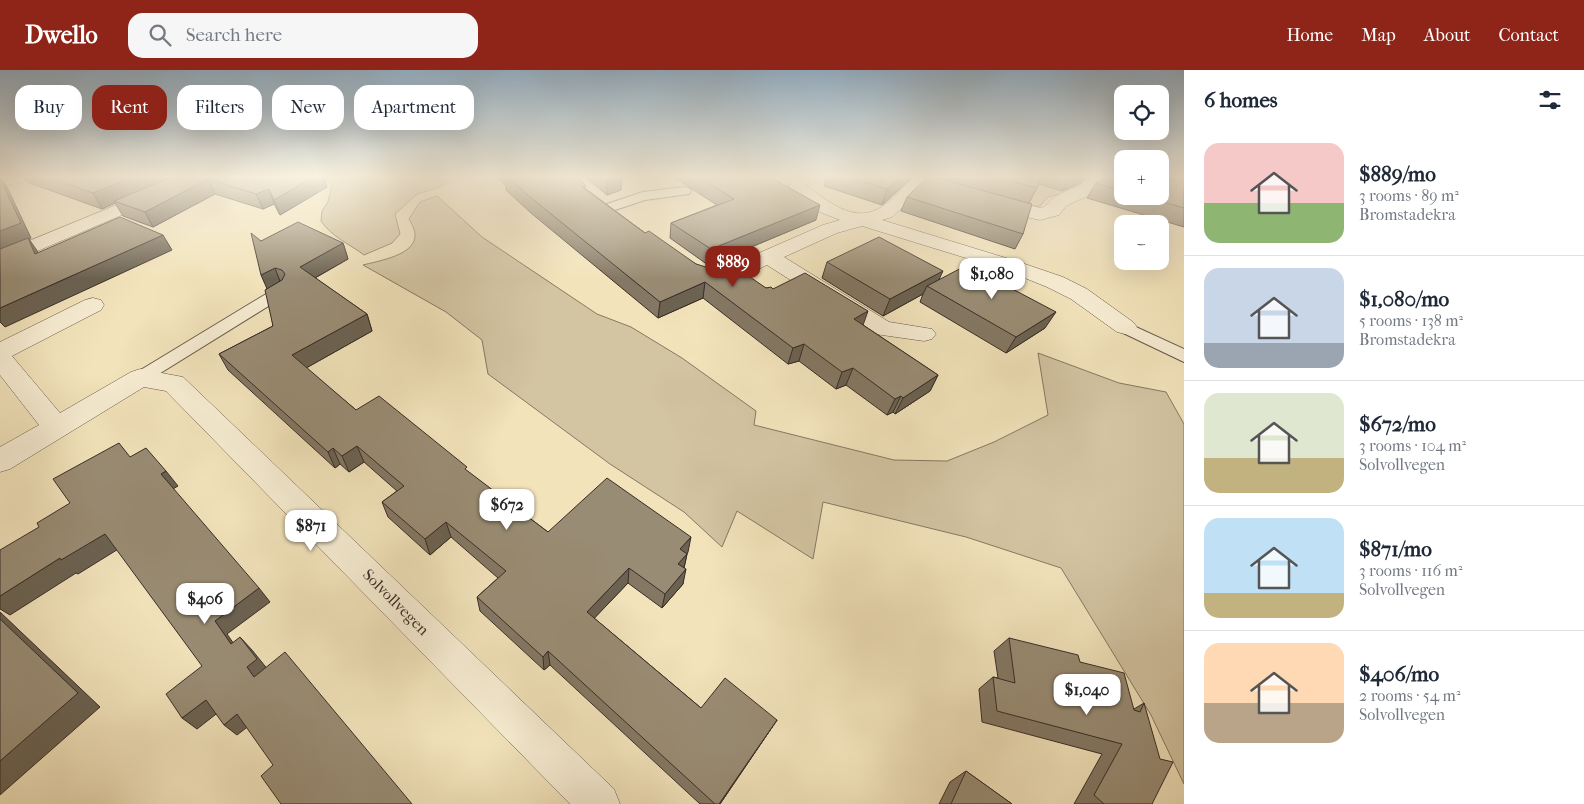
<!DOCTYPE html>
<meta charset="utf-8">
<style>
body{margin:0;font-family:"IM FELL French Canon",serif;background:#f6f6f7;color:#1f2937;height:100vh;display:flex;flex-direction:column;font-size:19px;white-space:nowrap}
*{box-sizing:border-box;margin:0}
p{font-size:16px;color:#747a83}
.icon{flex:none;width:28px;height:28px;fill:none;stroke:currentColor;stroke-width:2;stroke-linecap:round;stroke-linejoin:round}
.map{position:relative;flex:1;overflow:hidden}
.panel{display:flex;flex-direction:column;background:#fff;width:400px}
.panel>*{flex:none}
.top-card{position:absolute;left:15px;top:15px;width:475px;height:45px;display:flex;gap:10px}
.buttons{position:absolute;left:1114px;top:15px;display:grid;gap:10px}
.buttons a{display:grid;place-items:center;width:55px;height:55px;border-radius:10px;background:#fff;box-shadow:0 5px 20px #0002;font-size:25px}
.price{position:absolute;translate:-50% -42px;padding:0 11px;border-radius:10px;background:#fff;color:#222;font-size:16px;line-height:32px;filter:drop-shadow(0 1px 2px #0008)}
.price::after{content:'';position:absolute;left:50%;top:30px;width:15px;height:11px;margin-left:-8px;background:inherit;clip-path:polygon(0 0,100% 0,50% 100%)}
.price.current{background:#8f2418;color:#fff}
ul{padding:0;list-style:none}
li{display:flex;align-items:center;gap:15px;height:125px;padding:0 20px}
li+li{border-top:1px solid #e0e1e3}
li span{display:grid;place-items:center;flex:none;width:140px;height:100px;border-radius:15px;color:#555}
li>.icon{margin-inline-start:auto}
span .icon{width:60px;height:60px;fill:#fffc;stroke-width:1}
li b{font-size:21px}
h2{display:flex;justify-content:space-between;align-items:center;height:60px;padding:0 20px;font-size:21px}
.chip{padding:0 18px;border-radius:15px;background:#fff;box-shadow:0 5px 20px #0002;font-size:18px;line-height:45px}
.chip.current{background:#8f2418;color:#fff}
header{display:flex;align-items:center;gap:30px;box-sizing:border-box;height:70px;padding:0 25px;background:#8f2418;color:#fff}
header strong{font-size:24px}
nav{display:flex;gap:28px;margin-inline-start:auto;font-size:18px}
.search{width:350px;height:45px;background:#f6f6f7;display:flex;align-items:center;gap:12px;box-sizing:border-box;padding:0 18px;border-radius:15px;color:#747a83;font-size:19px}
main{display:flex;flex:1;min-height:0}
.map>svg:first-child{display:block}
.green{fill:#d3c4a2;stroke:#867864}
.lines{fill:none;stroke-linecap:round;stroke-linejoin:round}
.lane-casing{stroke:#675a4c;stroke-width:2}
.street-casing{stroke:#675a4c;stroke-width:1}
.lane{fill:#f7edd3;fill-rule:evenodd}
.street{fill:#f7edd3;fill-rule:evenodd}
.wall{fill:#847864;stroke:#392d27}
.shaded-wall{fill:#6b6251;stroke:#392d27}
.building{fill:#998c74;stroke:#392d27}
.labels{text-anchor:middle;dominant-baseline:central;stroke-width:5;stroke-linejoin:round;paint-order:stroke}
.near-street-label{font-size:16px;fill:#392d27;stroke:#f7edd3}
</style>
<header>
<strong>Dwello</strong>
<div class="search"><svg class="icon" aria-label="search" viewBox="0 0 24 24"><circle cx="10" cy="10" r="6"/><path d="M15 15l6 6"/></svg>Search here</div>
<nav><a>Home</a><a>Map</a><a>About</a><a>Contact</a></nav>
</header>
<main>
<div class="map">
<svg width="1184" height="734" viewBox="0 0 1184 734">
<rect width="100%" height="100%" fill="#f2e3bb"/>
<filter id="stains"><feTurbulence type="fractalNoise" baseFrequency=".004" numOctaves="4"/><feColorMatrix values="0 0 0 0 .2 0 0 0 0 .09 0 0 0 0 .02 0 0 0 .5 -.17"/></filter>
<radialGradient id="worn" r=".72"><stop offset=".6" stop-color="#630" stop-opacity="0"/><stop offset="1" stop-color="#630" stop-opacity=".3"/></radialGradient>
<path class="green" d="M320 106H451L454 109 437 118 417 124 395 144 400 164 392 173 364 185C348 173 332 167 321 151L322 141 328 132 332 115Z
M1029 108 1071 121 1048 127 1040 136H1027L1009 131Z
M437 126 482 167 597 244 631 257 682 288 756 341 754 355 894 390 947 391 994 372 1048 345 1038 283 1119 313 1166 322 1184 354V714L1151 645 1061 498 966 467 823 432 813 489 737 441 722 477 684 442 610 394 488 304 482 270 446 242 363 195C378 191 417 185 415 164 415 159 411 153 409 149L420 132Z"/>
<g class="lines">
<g class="lane-casing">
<path id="lane" d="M684 117 689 118 691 121 689 124 645 130 609 142 602 138 604 135 643 122Z
M282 216 288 218 290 221 288 224 146 312 140 314 134 312 131 308 134 304 276 218Z
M1125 252 1184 279V292L1119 261 1117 257 1119 253Z"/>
</g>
<g class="street-casing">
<path id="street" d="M792 106H810L807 116C826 130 853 153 878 139 891 132 903 117 914 107L917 106 1040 138C1047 137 1047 133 1052 129 1064 119 1081 120 1090 106H1112L1104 113 1098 121 1066 136 1059 145 1040 150 1016 145 923 118 892 147 882 150 1019 192 1063 207 1087 219 1133 252 1137 257 1133 262 1125 264 1117 262 1071 229 1047 217 1005 200 862 156 837 163 784 187 889 252 932 259 936 264 932 269 924 271 875 264 767 195C749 203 710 227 694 205L697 200 705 199 718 201 823 155 840 150 820 142 792 121 789 117Z
M0 107 27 106 28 107 25 111 0 117Z
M153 120 159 121 162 125 159 129 0 197V183Z
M93 228 101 230 104 235 101 240 12 286 60 343 131 302 140 299 183 307 614 719 620 734H570L166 321 144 317 10 399 0 402V377L39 355 0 305V272L85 230Z"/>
</g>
<use href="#lane" class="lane"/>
<use href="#street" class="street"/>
</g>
<path class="wall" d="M23 106H323L327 117 280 145 274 134 263 139 215 124 153 157 123 146 115 133 102 139 27 112Z
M500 106H576L586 119 645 163 696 194 766 218 773 219 863 255 938 305 930 321 895 344 893 342 887 345 846 315 836 319 799 291 788 294 703 228 658 248 531 143 506 120V116L500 110Z
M584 106H622L621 120 607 125Z
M672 106H768L816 150 708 195 670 168 671 153 717 135Z
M827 106H914L882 135 824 116Z
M925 106H1088L1081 113 1062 121 1039 114 1029 133 1023 164 1015 179 901 141 907 127 928 107Z
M1122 106V126H1160V106H1184V157L1087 128 1096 113Z
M261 171 343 173 348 189 315 208 367 244 372 261 306 298 356 340 468 402 548 462 688 482 687 484 684 498 683 514 662 538 628 513 594 548 701 638 777 650 720 734H700L550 595 544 600 480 541 477 527 498 508 451 467 430 485 388 447 382 432 397 421 364 392 349 402 340 394 335 398 228 300 219 284 273 256 267 219Z
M827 192 938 210 1045 258 1006 283 920 232 923 224 883 246 822 208Z
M1009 568 1080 592 1134 639 1144 633 1152 734H1074L1102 684 982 652 979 619 993 607 998 608 994 581Z
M966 701 1012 734H939L950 712Z"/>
<path class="shaded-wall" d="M135 106H165L167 111 114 131 115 133 102 139 93 123Z
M315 106H323L327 117 280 145 274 130Z
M618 106H622L621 120 607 125V109Z
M902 106H914L882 135 887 119Z
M1070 106H1088L1081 113 1062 121Z
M0 107 7 117 31 168 29 169 38 182 46 199 0 181Z
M208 109 215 124 153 157 145 142Z
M269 119 274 134 263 139 256 124Z
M820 135 816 150 708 195 711 179Z
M163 165 172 180 5 257 0 252V238Z
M343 173 348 189 306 213 300 197Z
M275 198 281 214 268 221 261 205Z
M943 201 935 218 927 216 923 224 883 246 890 229Z
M705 212 703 228 658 248 660 232Z
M868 241 862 258 854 249Z
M1056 242 1045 258 1006 283 1016 267Z
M367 244 372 261 299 302 292 285Z
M804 274 799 291 788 294 793 278Z
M853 298 846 315 836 319 842 302Z
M938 305 930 321 895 344 903 328Z
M901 326 893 342 887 345 895 329Z
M357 376 364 392 349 402 342 386Z
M333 378 340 394 335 398 328 382Z
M166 401 178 416 173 419 161 404Z
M446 452 451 467 430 485 425 469Z
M105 464 120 478 78 504 76 503 10 545 0 539V526L60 488Z
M691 467 688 482 677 494 680 479Z
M687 484 684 498 678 494Z
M629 498 628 513 587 556V542Z
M686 499 683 514 662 538 665 524Z
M259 518 270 532 227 564 243 587 231 574 215 551Z
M0 542 100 637 0 725Z
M240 567 252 580 269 601 254 607 247 597Z
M548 581 550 595 544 600 543 587Z
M206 630 220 641 197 659 182 648Z
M237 644 250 655 237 665 224 655Z
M777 650 720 734H719Z"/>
<path class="building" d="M44 106H135L93 123Z
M169 106H315L274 130 269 119 256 124 208 109 145 142 114 131 167 109Z
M506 106H576L586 116 582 117 645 163 649 161 696 194 715 200 734 196 766 218 771 217 773 219 805 203 868 241 854 249 938 305 903 328 901 326 895 329 853 298 842 302 804 274 793 278 705 212 660 232 530 127Z
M603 106H618L607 109Z
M697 106H768L820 135 711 179 671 153 734 129Z
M846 106H902L887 119Z
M929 106 1032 134 1023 164 907 127Z
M991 106H1041L1037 118Z
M1109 106H1122V121L1096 113Z
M1160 106H1169V109L1184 112V138L1142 126H1160Z
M0 109 21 153 0 161Z
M120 147 163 165 0 238V179L28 168 35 184Z
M298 152 343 173 300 197 367 244 292 285 356 340 379 326 467 397 465 399 548 462 607 408 691 467 680 479 687 484 678 494 686 499 665 524 629 498 587 542 701 638 725 608 777 650 719 734H715L548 581 543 587 477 527 506 501 446 452 425 469 382 432 404 416 357 376 342 386 333 378 328 382 219 284 273 256 265 220 282 210 285 204 282 200 275 198 261 205 251 163 261 171Z
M879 167 943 201 890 229 827 192Z
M967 195 1056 242 1016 267 927 216Z
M119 373 130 387 146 378 166 401 161 404 259 518 215 551 231 574 240 567 257 589 247 597 254 607 285 582 412 734H281L261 706 273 695 237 644 224 655 206 630 182 648 166 624 202 596 105 464 61 490 60 488 0 526V480L39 457 37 453 70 433 53 409Z
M0 549 78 623 0 691Z
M1009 568 1078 585 1080 592 1124 603 1134 640 1140 642 1144 633 1160 689 1173 692 1152 734H1104L1094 725 1122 674 997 641 993 607 1015 613Z
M966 701 1012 734H951Z"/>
<linearGradient id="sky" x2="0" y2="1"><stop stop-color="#93aec2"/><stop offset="0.51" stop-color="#f9f2e0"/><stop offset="1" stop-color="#f9f2e0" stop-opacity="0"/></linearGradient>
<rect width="1184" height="209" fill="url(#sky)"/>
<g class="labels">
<g class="near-street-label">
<text transform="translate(396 532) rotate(45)">Solvollvegen</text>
</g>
</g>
<rect width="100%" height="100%" filter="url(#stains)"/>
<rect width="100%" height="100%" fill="url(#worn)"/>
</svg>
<div class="buttons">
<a><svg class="icon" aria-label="locate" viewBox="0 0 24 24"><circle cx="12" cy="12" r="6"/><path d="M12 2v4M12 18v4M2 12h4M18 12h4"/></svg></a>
<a>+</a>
<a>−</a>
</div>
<b class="price current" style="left:733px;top:218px">$889</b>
<b class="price" style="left:992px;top:230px">$1,080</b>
<b class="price" style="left:507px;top:461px">$672</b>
<b class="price" style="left:311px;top:482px">$871</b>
<b class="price" style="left:205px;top:555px">$406</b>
<b class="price" style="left:1087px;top:646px">$1,040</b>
<div class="top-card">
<a class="chip">Buy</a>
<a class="chip current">Rent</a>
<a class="chip">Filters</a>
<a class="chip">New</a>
<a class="chip">Apartment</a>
</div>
</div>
<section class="panel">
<h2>6 homes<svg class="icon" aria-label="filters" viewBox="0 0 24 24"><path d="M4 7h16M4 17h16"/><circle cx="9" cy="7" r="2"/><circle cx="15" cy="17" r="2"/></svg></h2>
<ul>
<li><span style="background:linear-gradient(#f6c9c9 60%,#8fb573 0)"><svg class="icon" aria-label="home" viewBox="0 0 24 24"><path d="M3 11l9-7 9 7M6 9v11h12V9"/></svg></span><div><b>$889/mo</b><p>3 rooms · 89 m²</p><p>Bromstadekra</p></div></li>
<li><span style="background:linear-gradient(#c9d6e8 75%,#9aa5b1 0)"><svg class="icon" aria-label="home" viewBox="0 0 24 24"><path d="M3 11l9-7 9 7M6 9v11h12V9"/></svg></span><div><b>$1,080/mo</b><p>5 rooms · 138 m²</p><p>Bromstadekra</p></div></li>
<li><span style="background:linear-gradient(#dfe7d0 65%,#c2b280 0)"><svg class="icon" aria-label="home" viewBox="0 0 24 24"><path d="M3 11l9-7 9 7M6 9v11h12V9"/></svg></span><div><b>$672/mo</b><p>3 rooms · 104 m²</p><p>Solvollvegen</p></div></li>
<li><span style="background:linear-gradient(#bfe0f5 75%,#c2b280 0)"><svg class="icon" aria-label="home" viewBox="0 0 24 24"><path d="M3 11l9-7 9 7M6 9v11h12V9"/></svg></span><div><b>$871/mo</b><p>3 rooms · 116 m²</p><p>Solvollvegen</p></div></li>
<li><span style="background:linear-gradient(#ffd9b3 60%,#b9a48a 0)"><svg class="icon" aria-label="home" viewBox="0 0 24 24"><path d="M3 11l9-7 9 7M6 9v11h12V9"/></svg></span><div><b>$406/mo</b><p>2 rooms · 54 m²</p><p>Solvollvegen</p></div></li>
</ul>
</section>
</main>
